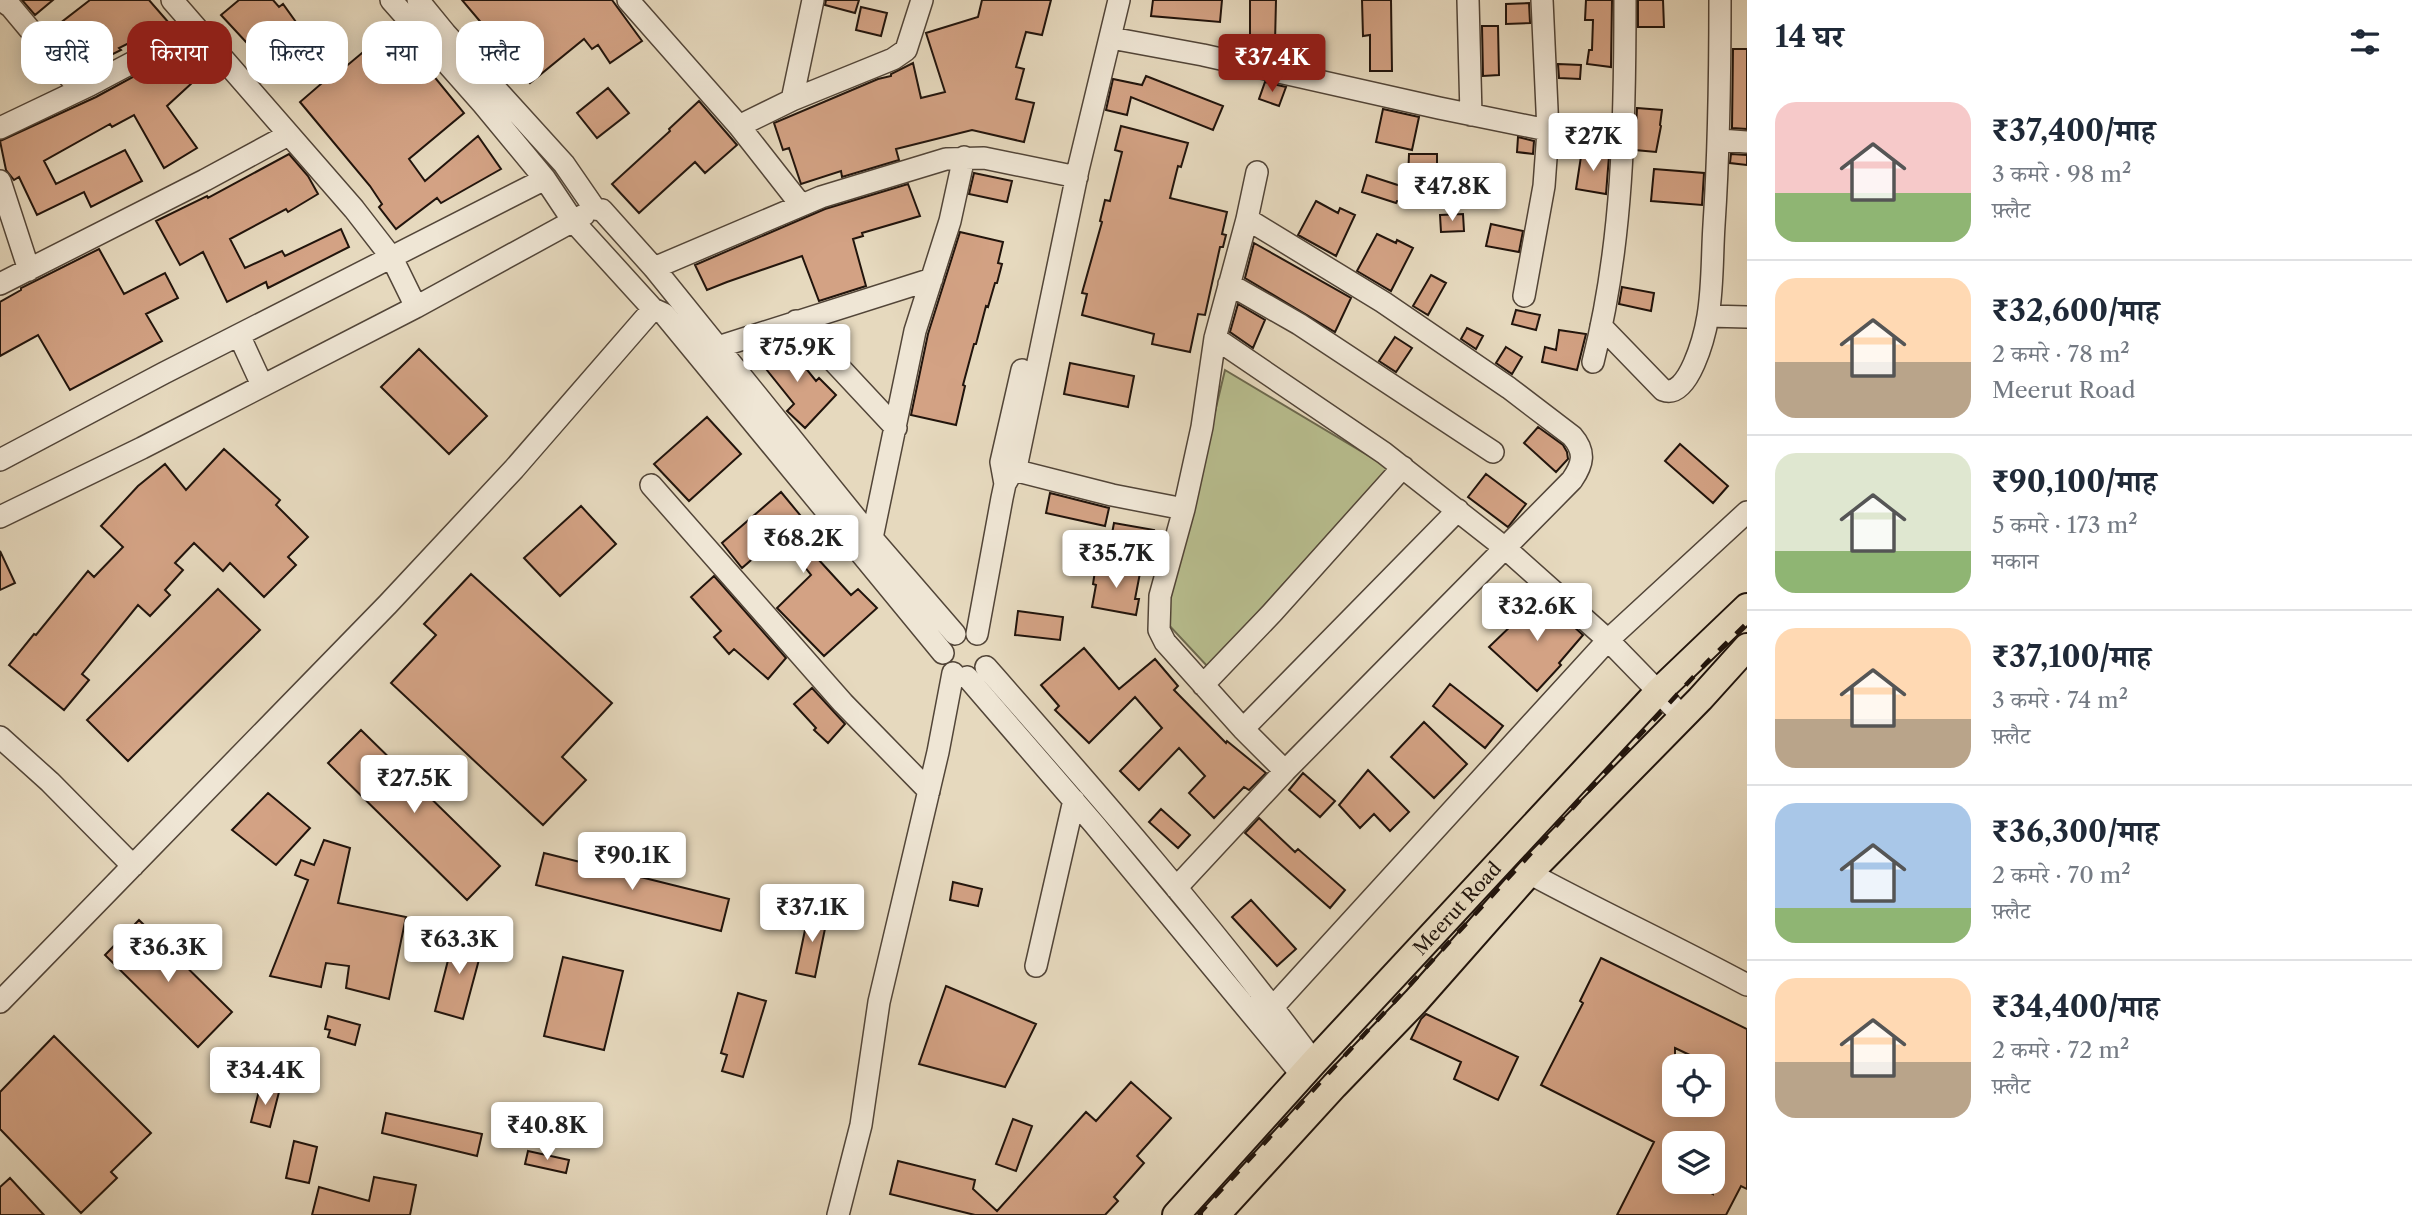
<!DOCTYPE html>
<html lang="hi">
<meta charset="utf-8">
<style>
body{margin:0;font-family:"Libre Caslon Text","Noto Serif Devanagari",serif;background:#f6f6f7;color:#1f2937;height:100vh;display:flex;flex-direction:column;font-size:26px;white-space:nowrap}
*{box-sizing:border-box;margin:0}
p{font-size:23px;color:#747a83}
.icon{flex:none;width:38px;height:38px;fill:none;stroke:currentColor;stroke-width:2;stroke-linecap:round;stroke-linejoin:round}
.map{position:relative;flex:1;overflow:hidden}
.details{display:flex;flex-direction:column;background:#fff;width:665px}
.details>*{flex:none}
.top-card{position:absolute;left:21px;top:21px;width:665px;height:63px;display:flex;gap:14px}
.buttons{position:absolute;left:1662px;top:1054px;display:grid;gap:14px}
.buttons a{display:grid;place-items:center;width:63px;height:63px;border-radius:14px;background:#fff;box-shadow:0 4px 18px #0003;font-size:35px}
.price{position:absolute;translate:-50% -60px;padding:0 16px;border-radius:7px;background:#fff;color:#222;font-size:23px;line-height:46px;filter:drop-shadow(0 2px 4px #0008)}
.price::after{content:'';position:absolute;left:50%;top:42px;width:21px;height:16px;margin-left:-10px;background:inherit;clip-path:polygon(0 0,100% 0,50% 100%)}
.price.current{background:#8f2418;color:#fff}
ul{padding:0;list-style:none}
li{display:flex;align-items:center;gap:21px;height:175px;padding:0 28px}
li+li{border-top:2px solid #e0e1e3}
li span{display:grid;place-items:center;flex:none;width:196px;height:140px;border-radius:21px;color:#555}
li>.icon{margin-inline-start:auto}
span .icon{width:84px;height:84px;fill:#fffc;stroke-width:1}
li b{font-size:30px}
h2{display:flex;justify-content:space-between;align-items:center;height:84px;padding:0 28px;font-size:30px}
.pill{padding:0 24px;border-radius:21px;background:#fff;box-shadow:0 4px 18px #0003;font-size:24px;line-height:63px}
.pill.current{background:#8f2418;color:#fff}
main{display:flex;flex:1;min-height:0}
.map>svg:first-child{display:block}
.green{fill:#b8be8f;stroke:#6c694e;stroke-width:2}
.building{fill:#d3a284;stroke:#21140c;stroke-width:2;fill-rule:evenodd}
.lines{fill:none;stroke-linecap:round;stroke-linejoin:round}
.minor-casing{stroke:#524538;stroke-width:24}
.major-casing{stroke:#21140c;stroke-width:30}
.minor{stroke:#efe6d5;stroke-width:21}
.major{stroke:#e6d9be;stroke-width:26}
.rail{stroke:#21140c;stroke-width:4.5;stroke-dasharray:12 12;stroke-linecap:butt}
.labels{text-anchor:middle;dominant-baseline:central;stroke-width:5;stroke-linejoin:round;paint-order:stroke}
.street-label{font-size:19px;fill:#21140c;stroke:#efe6d5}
</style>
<main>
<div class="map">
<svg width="1747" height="1215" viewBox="0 0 1747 1215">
<rect width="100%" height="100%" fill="#e6d9be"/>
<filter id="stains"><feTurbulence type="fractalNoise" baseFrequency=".00286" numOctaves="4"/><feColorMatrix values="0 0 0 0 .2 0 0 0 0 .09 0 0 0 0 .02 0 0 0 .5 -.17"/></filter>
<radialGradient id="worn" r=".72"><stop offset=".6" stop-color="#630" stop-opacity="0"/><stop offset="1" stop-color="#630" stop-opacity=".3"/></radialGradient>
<path class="green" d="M1225 370 1389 468 1208 667 1165 621Z"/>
<path class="building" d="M22 0H53L35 15Z
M90 0H149L169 23 119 48 121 50 83 69 50 31Z
M239 0H273L279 7 283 4 311 43 270 76 256 59 259 56 221 15Z
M462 0H612L642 41 610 63 598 45 592 49 584 39 530 83 507 55 505 57 480 28 484 26Z
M826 0H859L855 13 825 5Z
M982 0H1051L1042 35 1026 32 1016 67 1024 69 1016 99 1034 103 1024 142 972 130 896 149 899 160 842 177 841 171 801 184 789 148 783 150 774 123 878 79 891 76V74L913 63 921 98 945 92 926 33 978 17Z
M1153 0H1222L1220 22 1151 16Z
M1250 0H1276L1275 43H1250Z
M1362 0H1391L1392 71H1370V35L1363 36Z
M1586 0H1612L1611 67 1587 64 1589 50H1592L1593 20H1585Z
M1638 0H1663L1664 27H1638Z
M1529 3 1530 23 1506 24V4Z
M861 7 887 13 881 36 856 30Z
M1482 26H1498L1499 75 1483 76Z
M389 28 416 61 419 58 464 113 409 159 425 181 478 136 501 169 441 203 437 198 396 229 379 207 382 204 370 186 300 102 329 77 331 79 368 48 367 47Z
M1733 49H1747V129L1732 128Z
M185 50 205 71 167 106 197 148 164 168 134 115 112 127 110 124 44 161 56 184 125 150 142 181 91 207 84 192 37 215 19 177 14 180 6 170 0 141 96 97 140 73 144 80 165 60Z
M1558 64 1581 65 1580 79 1559 78Z
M1146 76 1223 106 1213 130 1131 97 1127 115 1106 110 1113 79 1142 85Z
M1265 82 1286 87 1279 106 1259 99Z
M608 88 629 113 597 138 577 113Z
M699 101 737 145 705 173 695 162 639 213 612 184 670 131 669 129Z
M1637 108 1662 110 1660 125 1661 126 1656 152 1635 150Z
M1383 109 1419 117 1412 150 1376 142Z
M1121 126 1188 143 1181 167 1178 166 1170 198 1227 212 1222 234 1226 235 1223 247H1220L1205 315 1198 314 1190 352 1152 344 1154 334 1082 315 1087 294 1082 293 1102 222 1100 221 1105 200 1110 201 1122 152 1115 150Z
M1518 137 1534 141 1533 154 1517 152Z
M1582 150 1609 156 1606 194 1576 189Z
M289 154 308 176 318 194 288 212 286 209 230 239 245 268 282 251 285 256 341 229 349 247 268 288 266 282 227 302 203 252 180 265 156 221 207 196 208 198Z
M1409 154H1437V166L1463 165 1464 191 1433 192 1434 197 1438 200 1397 201 1396 203 1362 192 1367 175 1404 187V180H1408Z
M1731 154 1747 155V165L1730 163Z
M1654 169 1704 173 1702 205 1651 201Z
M974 173 1012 181 1007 202 969 194Z
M908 184 920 216 862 233 863 236 853 239 866 286 819 301 802 256 727 282 707 290 695 265 825 209Z
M1316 201 1338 213 1340 208 1355 215 1336 256 1298 235Z
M1463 214 1464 231 1441 232 1440 215Z
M1491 224 1523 231 1519 252 1486 246Z
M960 232 1003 242 998 263 1002 264 997 283H995L988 307 986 306 976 344H974L963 385 965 386 956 425 911 415 928 334Z
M1377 234 1396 243 1397 240 1413 248 1391 291 1357 271Z
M1254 243 1351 298 1335 332 1245 278Z
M99 249 124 294 165 273 178 298 146 314 162 341 70 390 38 335 0 356V302L21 290V288Z
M1431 275 1446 283 1428 315 1413 306Z
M1622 287 1654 293 1651 311 1619 304Z
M1238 304 1265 320 1253 348 1230 332Z
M1516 310 1540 315 1536 330 1512 324Z
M1467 328 1483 336 1476 349 1461 339Z
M1559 330 1586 334 1577 370 1542 362 1545 347 1556 350Z
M1395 337 1412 348 1396 372 1379 361Z
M783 340 816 381 819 378 836 395 805 428 787 411 794 404 758 359Z
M1506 347 1522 357 1512 374 1496 363Z
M419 349 487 416 449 454 381 387Z
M1070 363 1134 376 1128 407 1064 394Z
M707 417 741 454 689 501 654 464Z
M1538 427 1563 445 1567 452 1568 459 1556 472 1524 443Z
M1680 444 1728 486 1713 503 1665 461Z
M224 449 280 500 276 505 308 537 288 557 296 565 264 597 230 563 223 571 194 543 175 563 183 570 165 590 170 595 150 616 138 605 82 674 89 680 64 710 9 665 34 634 36 635 88 571 94 577 123 547 101 526 138 486 165 464 186 490Z
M1486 474 1526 504 1508 527 1468 497Z
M781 492 829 550 818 559 851 595 858 589 877 608 824 656 777 608 811 575 780 535 742 568 722 543Z
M1050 493 1109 508 1105 526 1046 513Z
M581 506 616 544 560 596 524 558Z
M1114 523 1154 530 1150 551 1110 544Z
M0 551 15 583 0 590Z
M1096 564 1140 573 1135 599H1139L1136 615 1092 607 1096 585 1093 584Z
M471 574 612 703 562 757 586 780 543 825 391 683 436 635 424 624Z
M714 576 786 658 768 679 734 649 729 654 714 637 721 631 691 597Z
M218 589 260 630 128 761 87 720Z
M1541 597 1583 635 1559 663 1561 665 1537 691 1489 647Z
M1018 611 1063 617 1060 640 1015 635Z
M1084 648 1119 689 1155 659 1178 686 1174 690 1226 743 1227 741 1266 773 1249 790 1244 787 1214 818 1189 793 1205 776 1179 748 1139 790 1120 771 1162 728 1135 697 1089 743 1055 710 1059 706 1041 685Z
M1450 684 1503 726 1485 748 1433 706Z
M812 688 845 724 828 743 814 730 816 728 794 704Z
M1424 722 1467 764 1434 798 1391 757Z
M361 730 500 866 467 900 328 763Z
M1368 770 1409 812 1390 831 1374 814 1360 828 1339 805Z
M1303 773 1335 801 1320 817 1289 790Z
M268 793 310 828 276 865 232 830Z
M1161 809 1190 835 1178 848 1149 822Z
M1259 818 1295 852 1298 849 1345 890 1330 908 1245 833Z
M324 840 350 848 338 903 406 917 389 999 346 988 349 966 326 963 321 987 270 976 308 880 295 875 301 860 314 865Z
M544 853 729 899 721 931 536 885Z
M953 882 982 889 978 906 950 900Z
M1251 900 1296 949 1277 966 1232 917Z
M809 911 828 914 815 977 796 973Z
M139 920 232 1012 198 1047 105 955Z
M455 933 484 941 463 1019 435 1011Z
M563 957 623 971 604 1050 544 1036Z
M1601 958 1747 1029V1189L1741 1186 1726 1215H1617L1654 1142 1541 1085 1583 1003 1580 1001ZM1675 1048 1713 1066V1104H1675ZM1675 1143H1713V1194L1688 1181H1675Z
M946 986 1036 1024 1005 1087 919 1064Z
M738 993 766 1001 743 1077 722 1071 727 1055 721 1053Z
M1426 1014 1518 1057 1498 1100 1454 1079 1461 1062 1411 1039 1421 1019Z
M328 1016 360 1025 355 1045 328 1037 330 1030 325 1029Z
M54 1036 151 1133 111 1172 117 1178 81 1213 0 1129V1092Z
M1131 1082 1171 1118 1137 1156 1144 1163 1114 1197 1118 1201 1105 1215H975L890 1194 898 1161 975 1180 973 1189 997 1211 1086 1112 1096 1121Z
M260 1087 279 1092 270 1127 251 1122Z
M386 1113 482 1134 477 1156 382 1133Z
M1013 1119 1032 1126 1016 1171 996 1164Z
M294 1141 317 1147 309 1183 286 1178Z
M528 1151 569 1160 566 1173 525 1164Z
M374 1177 416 1185 410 1215H312L319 1187 369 1201Z
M10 1178 44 1215H0V1187Z"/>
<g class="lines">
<g class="minor-casing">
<path id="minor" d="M1 0 11 7 72 80 80 85H90L196 29
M172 0 354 209 392 258 416 307
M391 0 483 104 545 179 573 221 653 309 664 314 943 653
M418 0 445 33 564 164 595 209 602 210 654 268 872 538 955 634
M628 0 739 126 801 205
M1468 0 1471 115
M1111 38 1203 55 1439 108 1621 145
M792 100 813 0
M739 126 792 100 893 59 906 50 922 0
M0 128 90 85
M1720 140 1747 142
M1257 172 1247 219 1215 338 1202 427 1184 509 1160 596 1159 630 1165 642 1243 729 1285 771
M0 181 29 270
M654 268 821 197 946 159 984 158 1077 177
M0 284 205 180 288 135
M1229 284 1299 324 1493 452
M1524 296 1544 186 1548 131 1542 0
M1708 316 1747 317
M796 321 896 428
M1601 326 1663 390C1689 400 1705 334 1708 316 1713 286 1712 255 1714 225 1719 150 1720 75 1720 0
M239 335 262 385
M1215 338 1384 453 1505 548 1608 640 1682 716
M718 347 932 279
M1593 362C1623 244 1625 122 1625 0
M0 460 164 373 545 179
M1002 467 1112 495 1184 509
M1005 484 1001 462 1022 370
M651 485 843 703 929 791
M0 517 142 448 416 307 584 215
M872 538 915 331 950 221 964 157
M977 634 1002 498 1005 484 1017 463 1078 170 1119 0
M986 667C1099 795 1212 925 1314 1062
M967 677 1094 824 1302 1075
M1203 685 1272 613 1403 467
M1243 729 1458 510
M0 737 50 782 133 866
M1529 873C1601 912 1675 946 1747 985
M1176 888 1285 771 1572 480C1583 464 1586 452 1572 436L1509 388 1383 302 1247 219
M1036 966 1074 800
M0 1002 388 604 514 469 653 309
M1273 1007 1608 640 1747 512
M838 1215 861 1125 879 1002 938 752 953 673"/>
</g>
<g class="major-casing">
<g id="major">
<path id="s1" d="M1176 1215 1314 1062 1657 693 1747 607"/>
<path d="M1216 1215 1334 1086 1416 1001 1529 873 1700 699 1747 647"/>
</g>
</g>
<use href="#minor" class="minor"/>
<use href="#major" class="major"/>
<path class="rail" d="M1198 1215 1708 661 1747 623"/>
</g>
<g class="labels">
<g class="street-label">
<text stroke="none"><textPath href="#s1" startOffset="416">Meerut Road</textPath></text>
</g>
</g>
<rect width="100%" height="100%" filter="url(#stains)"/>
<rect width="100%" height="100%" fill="url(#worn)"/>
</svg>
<div class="buttons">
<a><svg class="icon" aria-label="locate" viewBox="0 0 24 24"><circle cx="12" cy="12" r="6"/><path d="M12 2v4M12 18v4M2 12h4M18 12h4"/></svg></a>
<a><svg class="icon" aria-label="layers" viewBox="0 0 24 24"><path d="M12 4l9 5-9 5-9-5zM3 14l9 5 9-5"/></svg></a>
</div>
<b class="price current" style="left:1272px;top:94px">₹37.4K</b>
<b class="price" style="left:1593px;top:173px">₹27K</b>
<b class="price" style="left:1452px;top:223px">₹47.8K</b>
<b class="price" style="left:797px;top:384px">₹75.9K</b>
<b class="price" style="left:803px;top:575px">₹68.2K</b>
<b class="price" style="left:1116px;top:590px">₹35.7K</b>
<b class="price" style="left:1537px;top:643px">₹32.6K</b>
<b class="price" style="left:414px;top:815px">₹27.5K</b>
<b class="price" style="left:632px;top:892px">₹90.1K</b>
<b class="price" style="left:812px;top:944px">₹37.1K</b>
<b class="price" style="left:459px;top:976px">₹63.3K</b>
<b class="price" style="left:168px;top:984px">₹36.3K</b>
<b class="price" style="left:265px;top:1107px">₹34.4K</b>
<b class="price" style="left:547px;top:1162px">₹40.8K</b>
<div class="top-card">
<a class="pill">खरीदें</a>
<a class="pill current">किराया</a>
<a class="pill">फ़िल्टर</a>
<a class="pill">नया</a>
<a class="pill">फ़्लैट</a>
</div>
</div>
<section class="details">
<h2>14 घर<svg class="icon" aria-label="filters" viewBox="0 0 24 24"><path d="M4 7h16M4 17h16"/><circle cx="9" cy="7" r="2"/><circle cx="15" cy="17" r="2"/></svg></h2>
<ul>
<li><span style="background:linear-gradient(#f6c9c9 65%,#8fb573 0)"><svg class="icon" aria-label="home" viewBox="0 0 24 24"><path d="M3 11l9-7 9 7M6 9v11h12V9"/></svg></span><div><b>₹37,400/माह</b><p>3 कमरे · 98 m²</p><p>फ़्लैट</p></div></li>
<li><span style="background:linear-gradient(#ffd9b3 60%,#b9a48a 0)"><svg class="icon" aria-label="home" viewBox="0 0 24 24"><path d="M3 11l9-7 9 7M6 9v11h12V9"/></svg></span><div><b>₹32,600/माह</b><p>2 कमरे · 78 m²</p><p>Meerut Road</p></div></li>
<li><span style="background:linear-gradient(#dfe7d0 70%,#8fb573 0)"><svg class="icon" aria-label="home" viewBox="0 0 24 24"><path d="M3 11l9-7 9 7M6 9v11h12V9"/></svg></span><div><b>₹90,100/माह</b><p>5 कमरे · 173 m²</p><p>मकान</p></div></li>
<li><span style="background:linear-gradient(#ffd9b3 65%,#b9a48a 0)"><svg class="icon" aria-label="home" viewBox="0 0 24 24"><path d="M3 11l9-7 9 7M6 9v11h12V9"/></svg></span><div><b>₹37,100/माह</b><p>3 कमरे · 74 m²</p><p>फ़्लैट</p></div></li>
<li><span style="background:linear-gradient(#a9c7e8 75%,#8fb573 0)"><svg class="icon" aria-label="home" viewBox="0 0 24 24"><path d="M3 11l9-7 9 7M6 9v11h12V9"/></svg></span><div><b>₹36,300/माह</b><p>2 कमरे · 70 m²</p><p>फ़्लैट</p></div></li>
<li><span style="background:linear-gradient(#ffd9b3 60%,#b9a48a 0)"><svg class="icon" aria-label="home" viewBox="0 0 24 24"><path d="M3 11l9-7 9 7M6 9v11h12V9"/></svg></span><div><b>₹34,400/माह</b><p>2 कमरे · 72 m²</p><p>फ़्लैट</p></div></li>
</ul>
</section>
</main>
